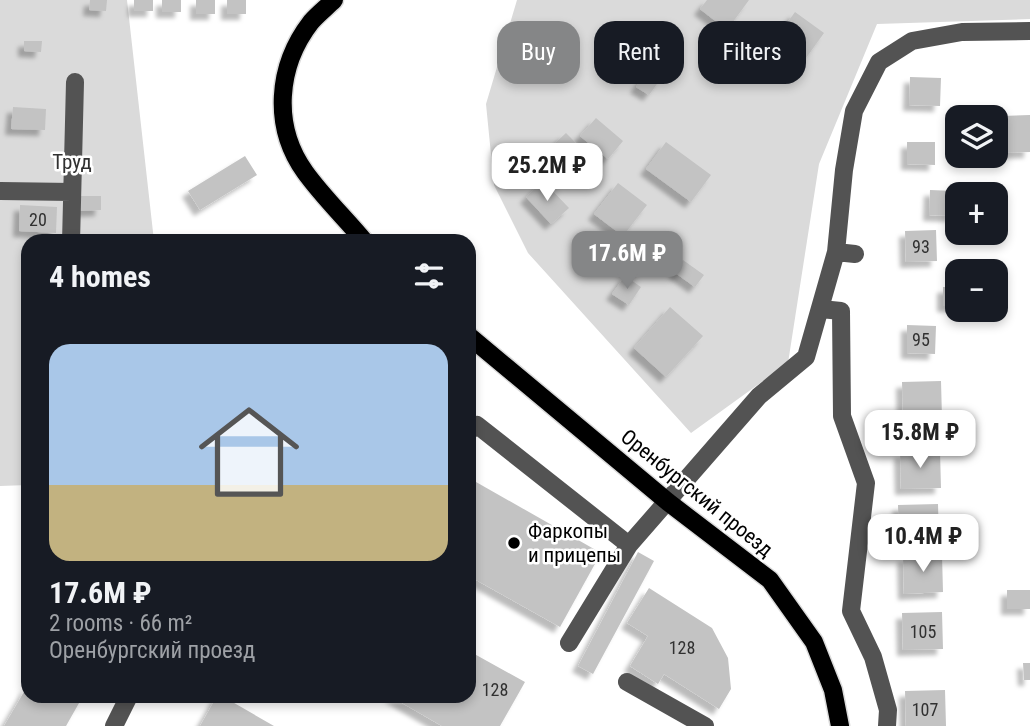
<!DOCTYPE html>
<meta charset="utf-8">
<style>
body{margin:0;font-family:"Roboto Condensed",sans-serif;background:#20242c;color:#f1f3f6;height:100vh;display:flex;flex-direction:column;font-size:26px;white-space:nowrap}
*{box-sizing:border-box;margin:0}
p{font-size:23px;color:#9ea1a6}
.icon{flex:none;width:38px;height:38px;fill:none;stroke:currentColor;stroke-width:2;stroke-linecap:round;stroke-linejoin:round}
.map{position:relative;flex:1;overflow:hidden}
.side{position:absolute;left:21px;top:234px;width:455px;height:469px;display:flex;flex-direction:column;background:#171b24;border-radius:21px;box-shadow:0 4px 10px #0003}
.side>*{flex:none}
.hud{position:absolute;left:497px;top:21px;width:427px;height:63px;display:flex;gap:14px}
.tools{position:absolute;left:945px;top:105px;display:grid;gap:14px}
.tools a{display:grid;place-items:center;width:63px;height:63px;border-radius:14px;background:#171b24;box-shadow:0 4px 10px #0003;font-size:35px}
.price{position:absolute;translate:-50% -60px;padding:0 16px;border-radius:14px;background:#fff;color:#222;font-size:23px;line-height:46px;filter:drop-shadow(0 2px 4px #0008)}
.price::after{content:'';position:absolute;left:50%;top:42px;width:21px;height:16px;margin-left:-10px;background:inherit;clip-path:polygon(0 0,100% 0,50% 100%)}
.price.active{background:#858687;color:#fff}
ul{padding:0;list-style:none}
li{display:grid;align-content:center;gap:14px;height:371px;padding:0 28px}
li+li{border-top:2px solid #363941}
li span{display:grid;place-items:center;height:217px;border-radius:21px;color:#555}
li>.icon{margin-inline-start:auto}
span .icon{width:126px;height:126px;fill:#fffc;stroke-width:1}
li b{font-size:30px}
h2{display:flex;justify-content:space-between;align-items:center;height:84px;padding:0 28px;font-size:30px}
.tag{padding:0 24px;border-radius:21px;background:#171b24;box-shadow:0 4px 10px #0003;font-size:24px;line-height:63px}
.tag.active{background:#858687;color:#fff}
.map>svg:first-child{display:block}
.green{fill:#dadada}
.building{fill:#c3c3c3;filter:url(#shadow)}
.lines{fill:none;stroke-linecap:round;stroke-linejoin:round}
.major-casing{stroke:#dbdbdb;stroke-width:21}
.minor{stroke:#535353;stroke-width:18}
.major{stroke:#000;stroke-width:18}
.poi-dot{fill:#000;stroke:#fff;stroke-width:2.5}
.labels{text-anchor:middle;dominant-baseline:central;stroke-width:5;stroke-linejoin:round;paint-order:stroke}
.number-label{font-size:18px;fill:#313131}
.park-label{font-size:21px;fill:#313131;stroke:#fff}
.street-label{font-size:21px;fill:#000;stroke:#fff}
.poi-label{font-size:21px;fill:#000;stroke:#fff;text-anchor:start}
</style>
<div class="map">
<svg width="1030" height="726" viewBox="0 0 1030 726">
<defs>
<filter id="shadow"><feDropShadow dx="-6" dy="6" stdDeviation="2" flood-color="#0004"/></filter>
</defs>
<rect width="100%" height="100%" fill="#fff"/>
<path class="green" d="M0 0H127L154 241 28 242V485L0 486Z
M517 0H1030V19L877 24 819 164 788 363 691 433 528 253 494 185 486 104Z"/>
<path class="building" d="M90 0H107L106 11 89 10Z
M134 0H153V11H134Z
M162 0H181V12H162Z
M196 0H215V14H196Z
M227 0H246V14H227Z
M707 0H749L727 30 700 9Z
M795 12 824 33 806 58 777 37Z
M24 41H42L41 52 24 51Z
M650 68 662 77 649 95 636 87Z
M910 77 941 78 940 106 909 105Z
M13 107 46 109 45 130 11 129Z
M1030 115V152L1003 153 1002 116Z
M596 118 623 141 608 159 580 136Z
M566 133 583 150 555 178 537 160Z
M666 142 711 175 691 202 646 169Z
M907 142H935V165L907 164Z
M245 156 257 175 200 210 188 191Z
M543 181 569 208 551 224 526 197Z
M618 183 647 205 623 236 594 214Z
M930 190 955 191 954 216 929 215Z
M80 196H101V210L80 211Z
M20 205 57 207 56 233 19 231Z
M936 230 937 261 906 262 905 231Z
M683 260 704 275 695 287 674 272Z
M625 276 641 287 629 305 612 294Z
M943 287H957V306H943Z
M670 307 703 336 666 377 634 348Z
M907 325 936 326 935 354 907 353Z
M941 381 942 418 903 419 902 382Z
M940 451 941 488 901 489 900 452Z
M469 478 601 553 560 627 469 576Z
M938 504 939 541 899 542 898 505Z
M638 552 654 561 593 674 578 666Z
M942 555 943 592 904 594 903 556Z
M649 588 712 628 728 658 731 689 719 709 664 674 658 684 630 666 648 636 627 623Z
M1007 590H1030V609H1007Z
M942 612 943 649 903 650 902 613Z
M469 651 525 682 500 726H442L390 696H469Z
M1023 663H1030V680H1024Z
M28 685V696H83L66 726H4Z
M945 690 946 726H906L905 691Z
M217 696H222L274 726H200Z"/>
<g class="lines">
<g class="major-casing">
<path id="major" d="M334 0C327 7 318 14 311 22 277 66 272 126 305 172 323 197 346 219 365 242
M469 336 668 502 770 580 814 642 833 690 840 726"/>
</g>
<path class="minor" d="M0 191 72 192
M71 242 75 82
M836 252 855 254
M821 309 841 311 842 416 866 483 851 611 873 657 888 710 887 726
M469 431 477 425 629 545
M569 643 629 545 759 396 806 357 836 252 844 170 854 111 879 62 912 41 962 32 1030 31
M627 682 705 726
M114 726 129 696"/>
<use href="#major" class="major"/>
</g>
<circle class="poi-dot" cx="514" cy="543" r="7"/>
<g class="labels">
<g class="number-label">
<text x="38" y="219">20</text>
<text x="921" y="246">93</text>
<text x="921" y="339">95</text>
<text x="923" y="631">105</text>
<text x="682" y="647">128</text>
<text x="495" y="689">128</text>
<text x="925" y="709">107</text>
</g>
<g class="park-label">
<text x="72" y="162">Труд</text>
</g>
<g class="street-label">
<text transform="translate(697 493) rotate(39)">Оренбургский проезд</text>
</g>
<g class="poi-label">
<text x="528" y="531">Фаркопы<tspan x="528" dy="24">и прицепы</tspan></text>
</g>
</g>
</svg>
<div class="tools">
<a><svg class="icon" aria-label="layers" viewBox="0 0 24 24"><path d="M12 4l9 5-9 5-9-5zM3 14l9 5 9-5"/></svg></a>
<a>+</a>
<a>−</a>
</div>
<b class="price" style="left:547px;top:203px">25.2M ₽</b>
<b class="price active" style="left:627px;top:291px">17.6M ₽</b>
<b class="price" style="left:920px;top:470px">15.8M ₽</b>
<b class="price" style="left:923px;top:574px">10.4M ₽</b>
<div class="hud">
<a class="tag active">Buy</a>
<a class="tag">Rent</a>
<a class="tag">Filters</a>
</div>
<section class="side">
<h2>4 homes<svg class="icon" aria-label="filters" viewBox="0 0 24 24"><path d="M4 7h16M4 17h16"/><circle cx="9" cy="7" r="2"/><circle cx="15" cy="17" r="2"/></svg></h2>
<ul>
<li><span style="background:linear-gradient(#a9c7e8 65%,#c2b280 0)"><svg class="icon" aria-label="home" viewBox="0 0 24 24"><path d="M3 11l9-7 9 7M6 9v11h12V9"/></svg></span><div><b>17.6M ₽</b><p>2 rooms · 66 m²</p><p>Оренбургский проезд</p></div></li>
</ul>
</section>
</div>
